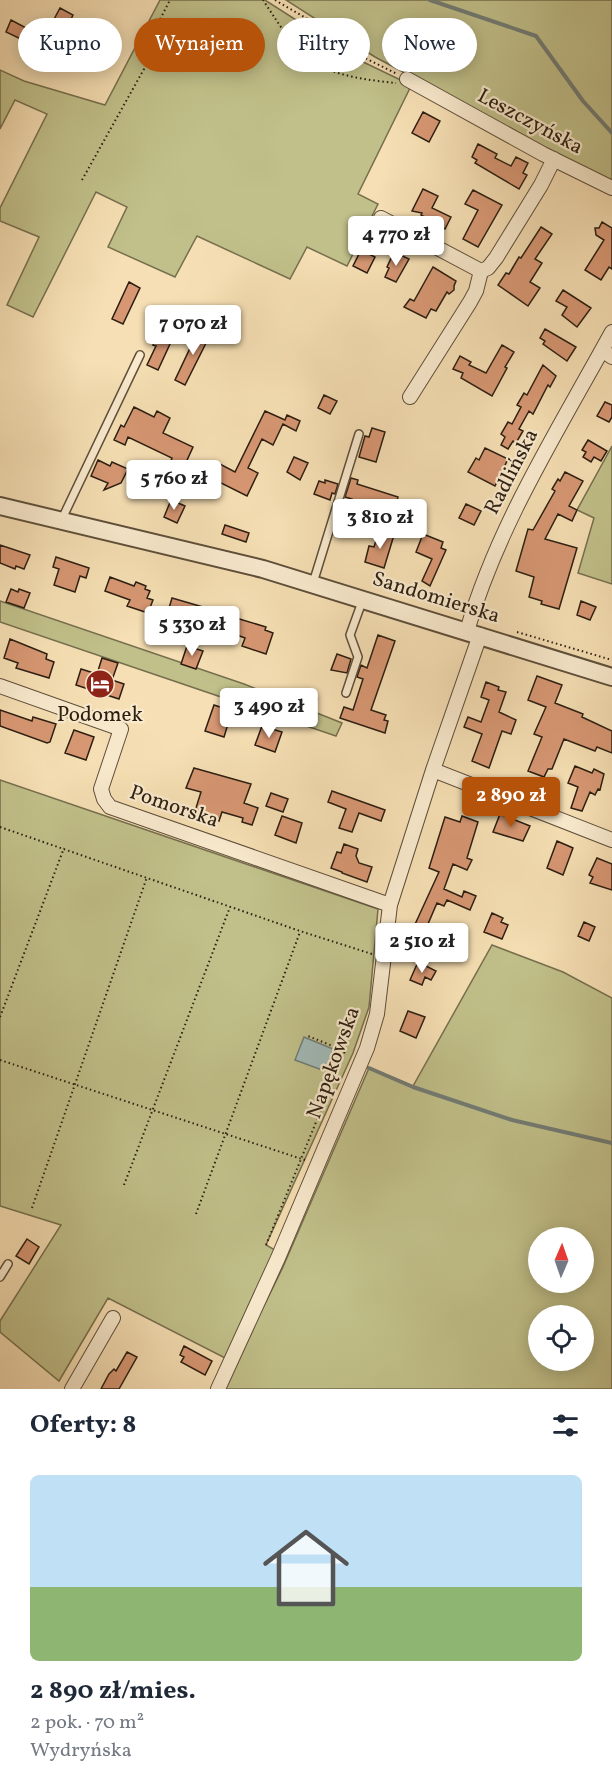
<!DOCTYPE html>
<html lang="pl">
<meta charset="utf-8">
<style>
body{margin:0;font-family:Vollkorn,serif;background:#f6f6f7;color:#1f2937;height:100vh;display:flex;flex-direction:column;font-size:22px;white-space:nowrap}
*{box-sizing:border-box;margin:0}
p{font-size:20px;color:#747a83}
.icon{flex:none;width:33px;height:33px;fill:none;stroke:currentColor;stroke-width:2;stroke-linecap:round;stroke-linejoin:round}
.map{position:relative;height:1389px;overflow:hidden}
.panel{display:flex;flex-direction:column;background:#fff;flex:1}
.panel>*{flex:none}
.hud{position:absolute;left:18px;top:18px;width:576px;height:54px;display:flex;gap:12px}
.needle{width:39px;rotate:2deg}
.tools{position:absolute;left:528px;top:1227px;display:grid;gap:12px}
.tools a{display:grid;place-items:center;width:66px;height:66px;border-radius:50%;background:#fff;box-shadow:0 3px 15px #0003;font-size:30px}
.price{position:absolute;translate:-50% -51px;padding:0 14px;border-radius:6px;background:#fff;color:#222;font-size:20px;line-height:39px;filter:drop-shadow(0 2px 3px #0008)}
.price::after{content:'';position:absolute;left:50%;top:36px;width:18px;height:14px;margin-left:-9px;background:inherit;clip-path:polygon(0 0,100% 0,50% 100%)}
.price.selected{background:#b45309;color:#fff}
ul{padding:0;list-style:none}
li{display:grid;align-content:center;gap:12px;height:318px;padding:0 30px}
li+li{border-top:2px solid #e0e1e3}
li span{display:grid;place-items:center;height:186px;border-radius:9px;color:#555}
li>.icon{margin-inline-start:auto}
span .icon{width:108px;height:108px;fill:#fffc;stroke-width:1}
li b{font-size:26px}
h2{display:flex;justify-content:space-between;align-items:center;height:72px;padding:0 30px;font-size:26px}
.tag{padding:0 21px;border-radius:27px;background:#fff;box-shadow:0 3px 15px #0003;font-size:21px;line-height:54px}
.tag.selected{background:#b45309;color:#fff}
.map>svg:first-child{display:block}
.green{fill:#c1c08a;stroke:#766f4e;stroke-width:1.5;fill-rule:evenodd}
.water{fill:#a1bab8;stroke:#727c75;stroke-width:1.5}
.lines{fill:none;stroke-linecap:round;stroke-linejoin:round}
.stream{stroke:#727c75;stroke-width:4}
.building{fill:#d79773;stroke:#2b1e11;stroke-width:1.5}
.service-casing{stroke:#5e4e3a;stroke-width:10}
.minor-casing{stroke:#5e4e3a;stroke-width:16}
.tertiary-casing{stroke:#5e4e3a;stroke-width:20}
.path{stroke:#2b1e11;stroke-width:2;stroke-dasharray:1.5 3;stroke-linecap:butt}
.service{stroke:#f9eace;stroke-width:7}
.minor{stroke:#f9eace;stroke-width:14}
.tertiary{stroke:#f9eace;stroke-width:16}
.labels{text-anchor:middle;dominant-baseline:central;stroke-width:4.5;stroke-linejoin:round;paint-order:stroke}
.street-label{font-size:21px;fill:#2b1e11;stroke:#f9eace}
.poi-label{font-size:21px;fill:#2b1e11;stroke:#f9eace}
</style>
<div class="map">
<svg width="612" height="1389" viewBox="0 0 612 1389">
<rect width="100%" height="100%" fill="#f6dfb4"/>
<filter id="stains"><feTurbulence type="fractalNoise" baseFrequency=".00333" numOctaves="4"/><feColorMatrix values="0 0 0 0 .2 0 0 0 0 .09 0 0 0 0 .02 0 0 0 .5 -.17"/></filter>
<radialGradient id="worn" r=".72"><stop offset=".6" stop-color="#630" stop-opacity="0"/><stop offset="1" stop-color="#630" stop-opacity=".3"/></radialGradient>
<path class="green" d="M160 0H265L357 59 407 83 410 88 358 194 378 204 347 266 307 247 290 279 197 236 175 277 108 247 127 207 96 192 33 317 7 305 39 237 0 221V208L47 114 15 100 0 129V70L24 81 105 105Z
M286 0H612V183L375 57Z
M612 446V584L578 573 594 518 577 510Z
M0 601 244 684 342 723 336 736 0 622Z
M0 780 378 909 369 1007 353 1053 266 1245 275 1250 225 1358 108 1298 59 1381 0 1332V1321L61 1225 0 1206Z
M492 945 563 972 612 998V1389H223L283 1267 369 1068 413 1086ZM538 1238H584V1282H538ZM538 1316H584V1360H538Z"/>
<path class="water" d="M304 1037 333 1049 329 1064 322 1070 295 1060Z"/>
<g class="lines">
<path class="stream" d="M430 0 536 36 583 101 612 133
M369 1068 413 1087 512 1120 612 1143"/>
</g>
<path class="building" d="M60 8 73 15 65 32 51 25Z
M11 20 32 31 27 42 6 32Z
M423 112 440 121 429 142 412 133Z
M478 144 497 154 495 158 511 166 516 157 528 163 523 173 527 175 519 189 475 163 477 160 472 157Z
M423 189 438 196 432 208 451 217 445 229 421 215 422 213 412 211Z
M473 190 502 205 478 247 463 239 478 210 465 204Z
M602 222 612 228V269L609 267 601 280 585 270 604 240 596 235 595 228H599Z
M541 227 552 234 535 259 542 263 530 282 540 288 528 306 498 285 506 273 509 274 519 257 521 258Z
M361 250 375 257 367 273 353 266Z
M394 252 409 259 396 282 385 277 389 268 387 267Z
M433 267 456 281 454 286V290L449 294 447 292 436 311 431 309 426 318 404 307 410 299 414 301Z
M129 282 140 288 123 324 112 319Z
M563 290 591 308 577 327 562 315 567 307 556 301Z
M163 324 176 331 158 370 147 365 156 346 153 345Z
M200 327 211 333 185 385 175 380Z
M545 329 576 347 567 361 543 344 545 341 540 338Z
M502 345 514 352 505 367 507 368 492 396 461 378 463 373 453 369 460 356 471 362 469 365 486 373Z
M543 365 556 376 550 387 548 385 533 414 529 411 519 429 523 431 516 443 513 441 508 449 501 445 505 437 501 434 508 422 512 424 521 407 517 405 524 393 527 395Z
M324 395 337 401 330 414 318 408Z
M605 402 612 405V417L609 422 597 416Z
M134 407 154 417 157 411 170 418 163 433 193 447 177 482 164 477 172 458 128 437 125 445 114 440 121 425 124 427Z
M265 411 285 420 287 415 300 421 296 431 283 424 273 445 262 439 248 468 258 473 247 496 211 478 218 463 235 472Z
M372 428 385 432 376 462 359 457 365 436 369 437Z
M588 440 607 451 601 461 594 457 591 462 583 457 586 452 582 450Z
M485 448 508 459 495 486 468 472 476 458 479 460Z
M294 457 308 463 300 480 287 472Z
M98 460 110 466 112 462 128 469 121 483 104 490 108 483 91 476Z
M565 472 583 481 569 506 577 510 572 521 558 514 545 539 577 548 559 609 541 604 542 601 529 597 534 577 516 571 528 529 533 530 555 491 552 489 558 479 560 481Z
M351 478 358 480 357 484 398 497 397 501 404 503 399 517 351 502 352 499 345 497Z
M325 480 338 484 335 494 332 493 330 500 314 494 319 481 325 483Z
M171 500 185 506 177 523 164 517Z
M466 504 481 511 474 525 459 518Z
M225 525 249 533 246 542 222 534Z
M379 531 394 535 384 568 365 562 369 546 374 547Z
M423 534 443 542 441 548 446 550 430 586 422 581 432 559 416 552Z
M0 545 30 555 24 569 16 566 15 569 0 563Z
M56 557 89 568 86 578 80 576 75 592 54 585 59 569 53 567Z
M110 577 134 586 136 582 146 586 145 589 150 591 147 598 153 600 148 613 127 606 130 600 105 591Z
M11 589 18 592 19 589 30 593 24 608 6 602Z
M172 598 203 607 197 625 167 615Z
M581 601 596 607 590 620 577 615Z
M223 614 266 627 265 630 273 633 266 654 242 646 245 638 218 628Z
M378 635 395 641 371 710 386 715 384 720 388 721 385 733 340 718 344 707 353 710 363 679 357 677 361 665 367 668Z
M10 639 47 654 46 659 54 662 49 678 16 668 18 663 4 658Z
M187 646 203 651 196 669 181 664Z
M337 654 351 659 347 673 331 670Z
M102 658 118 663 112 680 124 684 119 699 76 685 81 669 97 674Z
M537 676 562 685 555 703 583 714 582 717 612 731V753L597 747 595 751 564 739 552 769H548L544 777 528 771 542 737 534 734 546 707 528 700Z
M486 682 499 687 498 690 506 692 499 712 516 720 511 734 502 731 489 768 472 761 482 734 464 727 468 717 481 722 489 700 481 697Z
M296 692 317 699 313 711 292 703Z
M214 705 232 711 224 737 205 731Z
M0 710 32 721 33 717 56 724 50 742 47 743 0 726Z
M262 726 282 732 275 752 255 745Z
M74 730 94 737 86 760 65 753Z
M575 766 592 773 594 769 604 774 600 790 598 789 595 795 590 792 582 811 571 808 578 787 568 783Z
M194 768 251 784 244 803 258 808 252 825 242 822 243 818 222 812 219 821 195 811 201 792 186 788Z
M332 791 385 810 381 821 359 813 352 832 339 828 346 809 328 802Z
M271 793 288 799 283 812 266 806Z
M500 814 530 826 523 841 493 832Z
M282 816 302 823 296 843 275 835Z
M462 816 478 822 467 858 472 860 467 870 453 864 444 889 462 897 464 891 476 896 470 910 447 900 444 906 437 903 428 924 432 926 430 931 439 936 429 951 413 943 416 935 411 933 439 872 429 868 445 817 460 822Z
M557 841 573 848 563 875 547 868Z
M344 844 358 849 356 856 359 863 372 867 367 882 342 873V872L331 868 337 852 341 853Z
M597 858 612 864V890L590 883 593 877 589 875Z
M492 913 503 918 501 922 508 925 502 939 484 932Z
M584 922 595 927 589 941 578 936Z
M418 962 436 971 431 980 425 977 422 985 410 980Z
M408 1011 425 1017 416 1038 400 1031Z
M27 1239 39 1247 29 1264 16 1256Z
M184 1346 212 1361 205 1375 181 1362 184 1357 180 1355Z
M127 1352 137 1357 119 1389H101L109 1374 114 1369 116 1371Z"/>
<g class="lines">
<g class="service-casing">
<path id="service" d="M61 521 140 355
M313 583 359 434
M346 693 358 657 350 635 363 599
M0 1277 8 1264"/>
</g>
<g class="minor-casing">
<path id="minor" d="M407 79 543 154 612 188
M381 218 481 271 488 268 496 258 541 185 554 159
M602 350 612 332
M410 397 470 302 476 291 481 271
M467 631C496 531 552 440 602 350L612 357
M0 686 121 729 101 789 104 799 110 807 390 905
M433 770 612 840
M72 1389 113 1318
M218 1389 278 1258 367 1048 377 1014 390 905 433 770 480 635"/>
</g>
<g class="tertiary-casing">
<path id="tertiary" d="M0 506 263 569 612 677"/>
</g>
<path class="path" d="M263 0C271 12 297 53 307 59 333 76 367 80 396 83
M275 0 311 21 363 57 397 74
M82 180 144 69 151 37 170 0
M517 632 612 660
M0 827 300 931 372 954
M0 1017 64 848
M0 1060 305 1160
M124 1185 230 907
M32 1208 147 877
M196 1214 300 932
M266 1245 345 1051 308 1036"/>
<use href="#service" class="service"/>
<use href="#minor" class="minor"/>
<use href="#tertiary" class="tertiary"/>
</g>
<defs>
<g id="hotel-disc" transform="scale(1.5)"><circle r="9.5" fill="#8f2418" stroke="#f9eace"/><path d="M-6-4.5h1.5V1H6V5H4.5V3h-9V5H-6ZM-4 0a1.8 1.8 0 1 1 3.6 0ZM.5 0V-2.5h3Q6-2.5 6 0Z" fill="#fff"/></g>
</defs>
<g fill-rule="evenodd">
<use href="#hotel-disc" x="100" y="684"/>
</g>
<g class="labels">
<g class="street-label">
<text transform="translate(530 122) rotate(28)">Leszczyńska</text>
<text transform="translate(512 472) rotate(-63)">Radlińska</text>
<text transform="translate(436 598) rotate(17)">Sandomierska</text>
<text transform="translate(174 807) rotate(19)">Pomorska</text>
<text transform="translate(334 1063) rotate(-70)">Napękowska</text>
</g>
<g class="poi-label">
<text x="100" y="715">Podomek</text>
</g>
</g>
<rect width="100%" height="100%" filter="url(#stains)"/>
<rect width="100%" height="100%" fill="url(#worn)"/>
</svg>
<div class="tools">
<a><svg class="needle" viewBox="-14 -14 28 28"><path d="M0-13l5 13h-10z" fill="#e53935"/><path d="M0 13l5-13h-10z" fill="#747a83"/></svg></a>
<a><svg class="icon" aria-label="locate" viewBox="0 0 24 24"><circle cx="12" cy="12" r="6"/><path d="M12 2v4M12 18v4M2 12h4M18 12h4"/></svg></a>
</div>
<b class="price" style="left:396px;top:267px">4 770 zł</b>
<b class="price" style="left:193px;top:356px">7 070 zł</b>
<b class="price" style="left:174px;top:511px">5 760 zł</b>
<b class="price" style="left:380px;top:550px">3 810 zł</b>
<b class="price" style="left:192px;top:657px">5 330 zł</b>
<b class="price" style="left:269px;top:739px">3 490 zł</b>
<b class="price selected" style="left:511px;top:828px">2 890 zł</b>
<b class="price" style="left:422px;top:974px">2 510 zł</b>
<div class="hud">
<a class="tag">Kupno</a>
<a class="tag selected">Wynajem</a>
<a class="tag">Filtry</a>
<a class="tag">Nowe</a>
</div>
</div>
<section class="panel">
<h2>Oferty: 8<svg class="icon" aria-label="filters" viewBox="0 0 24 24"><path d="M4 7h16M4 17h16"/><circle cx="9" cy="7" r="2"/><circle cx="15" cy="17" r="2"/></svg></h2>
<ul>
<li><span style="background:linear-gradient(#bfe0f5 60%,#8fb573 0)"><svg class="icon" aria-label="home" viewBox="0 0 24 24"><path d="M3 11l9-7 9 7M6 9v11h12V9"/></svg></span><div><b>2 890 zł/mies.</b><p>2 pok. · 70 m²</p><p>Wydryńska</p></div></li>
</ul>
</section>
